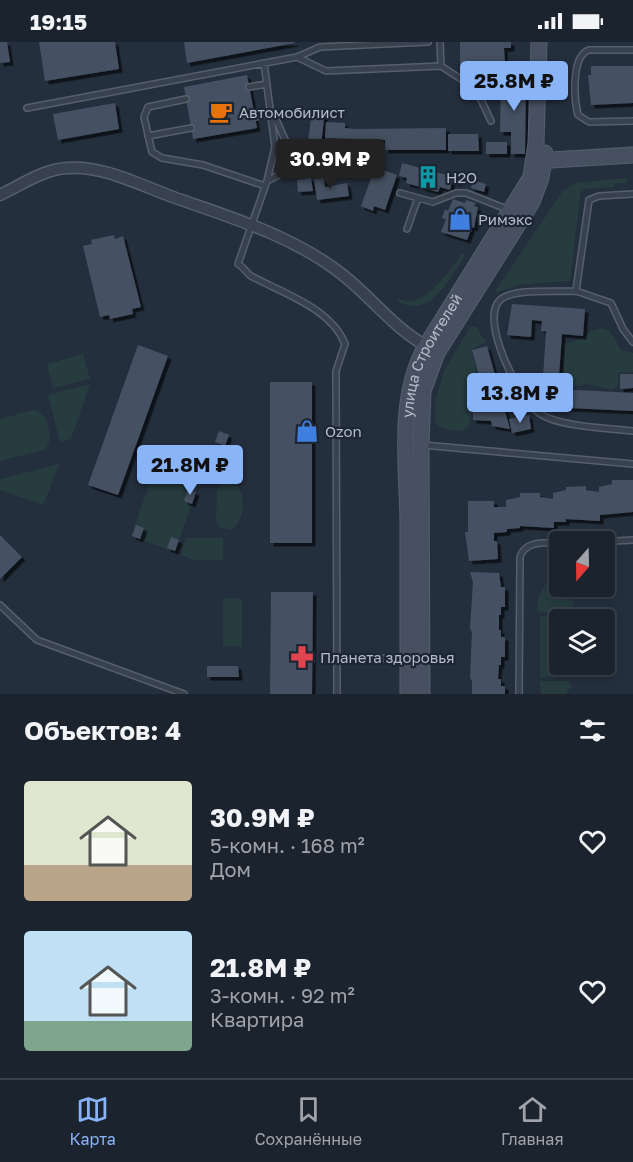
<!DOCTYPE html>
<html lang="ru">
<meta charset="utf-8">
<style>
body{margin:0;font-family:"Golos Text",sans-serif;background:#242b36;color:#f1f3f6;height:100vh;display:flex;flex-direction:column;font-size:22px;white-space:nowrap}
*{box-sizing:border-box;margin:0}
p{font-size:20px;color:#a0a4aa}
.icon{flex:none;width:33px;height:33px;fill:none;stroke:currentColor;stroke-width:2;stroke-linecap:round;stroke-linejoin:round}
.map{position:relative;height:652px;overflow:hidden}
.panel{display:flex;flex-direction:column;background:#1b232e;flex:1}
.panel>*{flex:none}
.needle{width:39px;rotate:200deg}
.controls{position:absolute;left:549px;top:489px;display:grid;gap:12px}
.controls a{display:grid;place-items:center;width:66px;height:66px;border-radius:6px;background:#1b232e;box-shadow:0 3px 9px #0003,0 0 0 2px #39404a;font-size:30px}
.price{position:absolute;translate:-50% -51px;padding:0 14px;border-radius:6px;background:#8ab4f8;color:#111;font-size:20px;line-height:39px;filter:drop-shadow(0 2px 3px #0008)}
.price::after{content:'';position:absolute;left:50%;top:36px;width:18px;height:14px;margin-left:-9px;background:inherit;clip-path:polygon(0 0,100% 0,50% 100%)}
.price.on{background:#222;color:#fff}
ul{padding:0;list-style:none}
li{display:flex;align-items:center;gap:18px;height:150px;padding:0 24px}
li span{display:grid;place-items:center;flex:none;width:168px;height:120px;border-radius:6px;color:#555}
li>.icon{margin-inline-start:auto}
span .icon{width:72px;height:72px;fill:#fffc;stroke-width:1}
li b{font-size:26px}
h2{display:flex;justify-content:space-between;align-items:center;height:72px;padding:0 24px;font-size:26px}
.status{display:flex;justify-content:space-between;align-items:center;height:42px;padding:0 30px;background:#1b232e;direction:ltr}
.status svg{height:16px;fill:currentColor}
.tab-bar{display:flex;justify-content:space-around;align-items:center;height:84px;border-top:2px solid #39404a;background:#1b232e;font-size:16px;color:#a0a4aa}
.tab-bar a{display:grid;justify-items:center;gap:3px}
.tab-bar .on{color:#8ab4f8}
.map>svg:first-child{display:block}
.green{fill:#263c3f}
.building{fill:#455162;filter:url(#shadow)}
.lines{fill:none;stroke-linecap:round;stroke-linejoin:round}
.lane-casing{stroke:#565f6c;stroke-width:8}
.street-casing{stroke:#565f6c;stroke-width:13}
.secondary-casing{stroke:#565f6c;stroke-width:17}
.lane{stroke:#38414e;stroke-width:5}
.street{stroke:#38414e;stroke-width:10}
.secondary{stroke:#465061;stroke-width:15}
.labels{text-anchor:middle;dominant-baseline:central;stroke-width:4.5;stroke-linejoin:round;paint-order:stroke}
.poi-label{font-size:15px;fill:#b4bcc9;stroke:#1d2633;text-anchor:start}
.street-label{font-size:15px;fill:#b4bcc9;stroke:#1d2633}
</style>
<div class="status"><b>19:15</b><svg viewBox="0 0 49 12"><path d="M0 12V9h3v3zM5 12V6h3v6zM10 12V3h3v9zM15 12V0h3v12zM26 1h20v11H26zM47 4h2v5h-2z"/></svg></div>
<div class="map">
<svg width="633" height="652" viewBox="0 0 633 652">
<defs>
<filter id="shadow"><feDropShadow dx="3.5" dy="3.5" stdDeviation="0" flood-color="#0009"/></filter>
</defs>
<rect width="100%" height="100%" fill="#242f3e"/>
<path class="green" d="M627 136V141H615L614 145 581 147 570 239 519 243 494 251 562 150 575 141Z
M462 211 466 212C450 235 431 279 397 259L399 257C421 270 452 227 462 211Z
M470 285H476L486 300 471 308 482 353 479 358 472 360C472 379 470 395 447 387 440 385 439 386 435 380V359L444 329Z
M602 286 610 289 621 308 633 311V330L618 331V343L612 348 585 341 581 344 567 345 563 342 565 302 586 295 590 289Z
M83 312 90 337 53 346 47 322Z
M90 342 71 397 60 400 48 353Z
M33 368C48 368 56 399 44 408L0 419V377Z
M163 403 197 416 204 427 175 510 131 494Z
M59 422 45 460 41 462 0 448V437Z
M226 440 236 442C246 452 245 483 230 488L220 485 216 478 217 448Z
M186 496H223V518H194L181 513Z
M559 518 560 544 573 545V566L566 570 539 571 537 568 539 554Z
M223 556 242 557V605L223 604Z
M540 574H572V577L560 578V622L572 623 573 635H540Z
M540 639H567L572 643 566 652H541Z"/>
<path class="building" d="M0 0H7L10 20 0 21Z
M39 0H115L119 27 45 39Z
M184 0H295V1L187 21Z
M460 0H511V6H504L505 23 460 24Z
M591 24H633V61L591 63 588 33H591Z
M247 33 257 86 193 97 184 45Z
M501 35H526L525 112H511V90H500Z
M115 61 119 87 58 98 53 72Z
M312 68 325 69 321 103 308 101Z
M326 80 345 81V86L355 87 446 86V108H385V98L325 96Z
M448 92H478L479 109H448Z
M486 100H507V112H486Z
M402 121 458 136 457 141 452 139 450 148 440 145 438 150 406 141 407 136 399 134Z
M375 125 397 133 385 168 374 164 373 169 361 164Z
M311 136 313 149 298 150 297 138Z
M324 136 325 145 347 141 349 154 317 158 314 137Z
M473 138 486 142 484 150 471 146Z
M453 157 465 161 466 158 476 161 474 164 478 165 474 186 472 185 467 198 441 190 446 177 442 176 445 167 448 169Z
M114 193 115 197 123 194 141 265 132 267 133 272 110 277 109 273 100 275 83 204 92 202 91 198Z
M512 262 585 267 583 294 562 292 558 347 633 351V369L548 365 542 352 546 289H541L542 279 532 278 531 295 507 293Z
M138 303 168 314 118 453 88 443Z
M487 304 510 387 492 384 491 379 473 378V360H486L472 308Z
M620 332H633V346L620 347Z
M270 340H312V501H270Z
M529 373 531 387 512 391 509 377Z
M219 389 229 393 225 404 215 400Z
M164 406 176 411 173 418 162 414Z
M612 438H633V470L600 473V479L566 477V480H554V486L520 484V486L507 487V490L494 491V499H497L498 517 469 519 465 490H468V459H494V465H506V458L520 455V451H540V455L553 457V451L566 448V445L586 444V448L599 450V445L612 442Z
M188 447 196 450 192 462 184 459Z
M136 483 144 486 140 497 132 494Z
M0 493 22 515 0 537Z
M171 495 179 498 175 509 167 506Z
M470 530 499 531 501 545H505V565H501V573H499V588H501V595H505V615H501V623H499L498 637H501V644H505V652H472V639L470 636 472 590 470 587 473 540Z
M271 550H313L312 652H270Z
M207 624H238L239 635H207Z"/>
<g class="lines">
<g class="lane-casing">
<path id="lane" d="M440 0 441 24 476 47 491 79
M633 8H589C571 14 574 57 578 73L589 80 633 79
M297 15 326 29 441 24
M264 21 275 105 267 139 238 222C244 225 246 231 251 234 282 251 331 266 345 302L336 329 337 652
M249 45 267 42
M186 57 148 65 144 75 152 110 162 116 203 123 265 144
M27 66 297 15 320 5 428 0
M255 75 273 71 297 124 345 126
M148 94 191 86
M267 139 297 124
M400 151 433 160 456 151H466L509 168
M633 152 599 154 589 158 576 249C559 250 512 246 500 258 479 278 519 357 539 371 558 385 609 386 633 389
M407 187 418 156
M576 249 611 261 623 287 633 300
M423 403 633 422
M596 500 633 498
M0 563 37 598 184 652
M337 617 407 616
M519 652 520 515C526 498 544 501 560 501"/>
</g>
<g class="street-casing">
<path id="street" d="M0 153C21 143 44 127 67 126 103 123 140 143 173 155 229 175 291 193 339 230 370 253 391 284 426 304"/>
</g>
<g class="secondary-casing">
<g id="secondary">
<path d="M535 119 633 113"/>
<path id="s1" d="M408 652C408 594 408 536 408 479 407 422 397 355 426 304L531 135 536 101 539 0"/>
<path d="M422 652 421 403 423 349 437 311 532 160 541 136 545 111"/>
</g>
</g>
<use href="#lane" class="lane"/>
<use href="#street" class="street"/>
<use href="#secondary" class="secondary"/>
</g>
<defs>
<g id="cafe-bare" transform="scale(1.8)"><path d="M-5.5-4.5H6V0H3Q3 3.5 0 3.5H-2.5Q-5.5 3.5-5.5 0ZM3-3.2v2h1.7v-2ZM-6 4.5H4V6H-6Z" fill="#e8710a" stroke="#1d2633" stroke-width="2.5" paint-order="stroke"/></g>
<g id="building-bare" transform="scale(1.8)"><path d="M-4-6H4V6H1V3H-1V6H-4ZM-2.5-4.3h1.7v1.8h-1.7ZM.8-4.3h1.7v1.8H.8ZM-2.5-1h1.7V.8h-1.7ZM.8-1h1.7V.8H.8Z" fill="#0f9aa8" stroke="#1d2633" stroke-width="2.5" paint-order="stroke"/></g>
<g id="shop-bare" transform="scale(1.8)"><path d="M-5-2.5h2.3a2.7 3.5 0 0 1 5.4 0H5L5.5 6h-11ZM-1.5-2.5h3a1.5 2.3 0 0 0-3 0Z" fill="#3f7fe0" stroke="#1d2633" stroke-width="2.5" paint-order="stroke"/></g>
<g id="pharmacy-bare" transform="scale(1.8)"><path d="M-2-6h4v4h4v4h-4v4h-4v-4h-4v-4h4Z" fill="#e0444e" stroke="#1d2633" stroke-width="2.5" paint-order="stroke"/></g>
</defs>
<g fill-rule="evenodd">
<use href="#cafe-bare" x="221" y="70"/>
<use href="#building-bare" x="428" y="135"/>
<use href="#shop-bare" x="460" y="177"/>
<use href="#shop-bare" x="307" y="389"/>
<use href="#pharmacy-bare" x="302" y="615"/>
</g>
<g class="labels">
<g class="poi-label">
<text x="239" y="70">Автомобилист</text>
<text x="446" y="135">H2O</text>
<text x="478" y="177">Римэкс</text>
<text x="325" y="389">Ozon</text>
<text x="320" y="615">Планета здоровья</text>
</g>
<g class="street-label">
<text stroke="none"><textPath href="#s1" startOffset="344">улица Строителей</textPath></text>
</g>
</g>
</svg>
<div class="controls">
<a><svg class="needle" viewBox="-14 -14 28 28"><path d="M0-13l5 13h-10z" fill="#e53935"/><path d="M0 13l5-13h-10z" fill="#a0a4aa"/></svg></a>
<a><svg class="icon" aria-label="layers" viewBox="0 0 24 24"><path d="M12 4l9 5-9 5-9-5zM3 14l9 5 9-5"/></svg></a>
</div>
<b class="price" style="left:514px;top:70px">25.8M ₽</b>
<b class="price on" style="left:330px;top:148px">30.9M ₽</b>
<b class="price" style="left:520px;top:382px">13.8M ₽</b>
<b class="price" style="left:190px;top:454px">21.8M ₽</b>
</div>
<section class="panel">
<h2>Объектов: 4<svg class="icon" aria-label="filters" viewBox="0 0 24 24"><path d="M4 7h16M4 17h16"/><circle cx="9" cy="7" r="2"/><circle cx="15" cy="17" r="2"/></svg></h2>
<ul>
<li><span style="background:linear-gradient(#dfe7d0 70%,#b9a48a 0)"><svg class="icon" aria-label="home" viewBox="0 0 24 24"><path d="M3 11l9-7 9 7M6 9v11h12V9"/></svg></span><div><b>30.9M ₽</b><p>5-комн. · 168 m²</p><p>Дом</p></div><svg class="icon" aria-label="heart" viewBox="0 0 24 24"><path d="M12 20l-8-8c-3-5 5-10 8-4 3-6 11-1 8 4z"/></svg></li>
<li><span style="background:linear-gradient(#bfe0f5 75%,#7fa58c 0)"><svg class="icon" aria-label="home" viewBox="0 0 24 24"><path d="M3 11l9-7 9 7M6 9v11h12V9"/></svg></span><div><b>21.8M ₽</b><p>3-комн. · 92 m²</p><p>Квартира</p></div><svg class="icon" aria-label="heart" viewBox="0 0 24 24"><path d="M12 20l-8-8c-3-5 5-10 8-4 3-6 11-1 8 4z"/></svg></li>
</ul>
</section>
<nav class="tab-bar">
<a class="on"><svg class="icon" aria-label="map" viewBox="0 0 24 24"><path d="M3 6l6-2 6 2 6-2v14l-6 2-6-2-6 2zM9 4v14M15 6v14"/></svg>Карта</a>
<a><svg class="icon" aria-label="saved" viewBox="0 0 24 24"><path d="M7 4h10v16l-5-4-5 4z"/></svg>Сохранённые</a>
<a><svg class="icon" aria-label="home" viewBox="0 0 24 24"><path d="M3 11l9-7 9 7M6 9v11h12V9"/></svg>Главная</a>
</nav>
